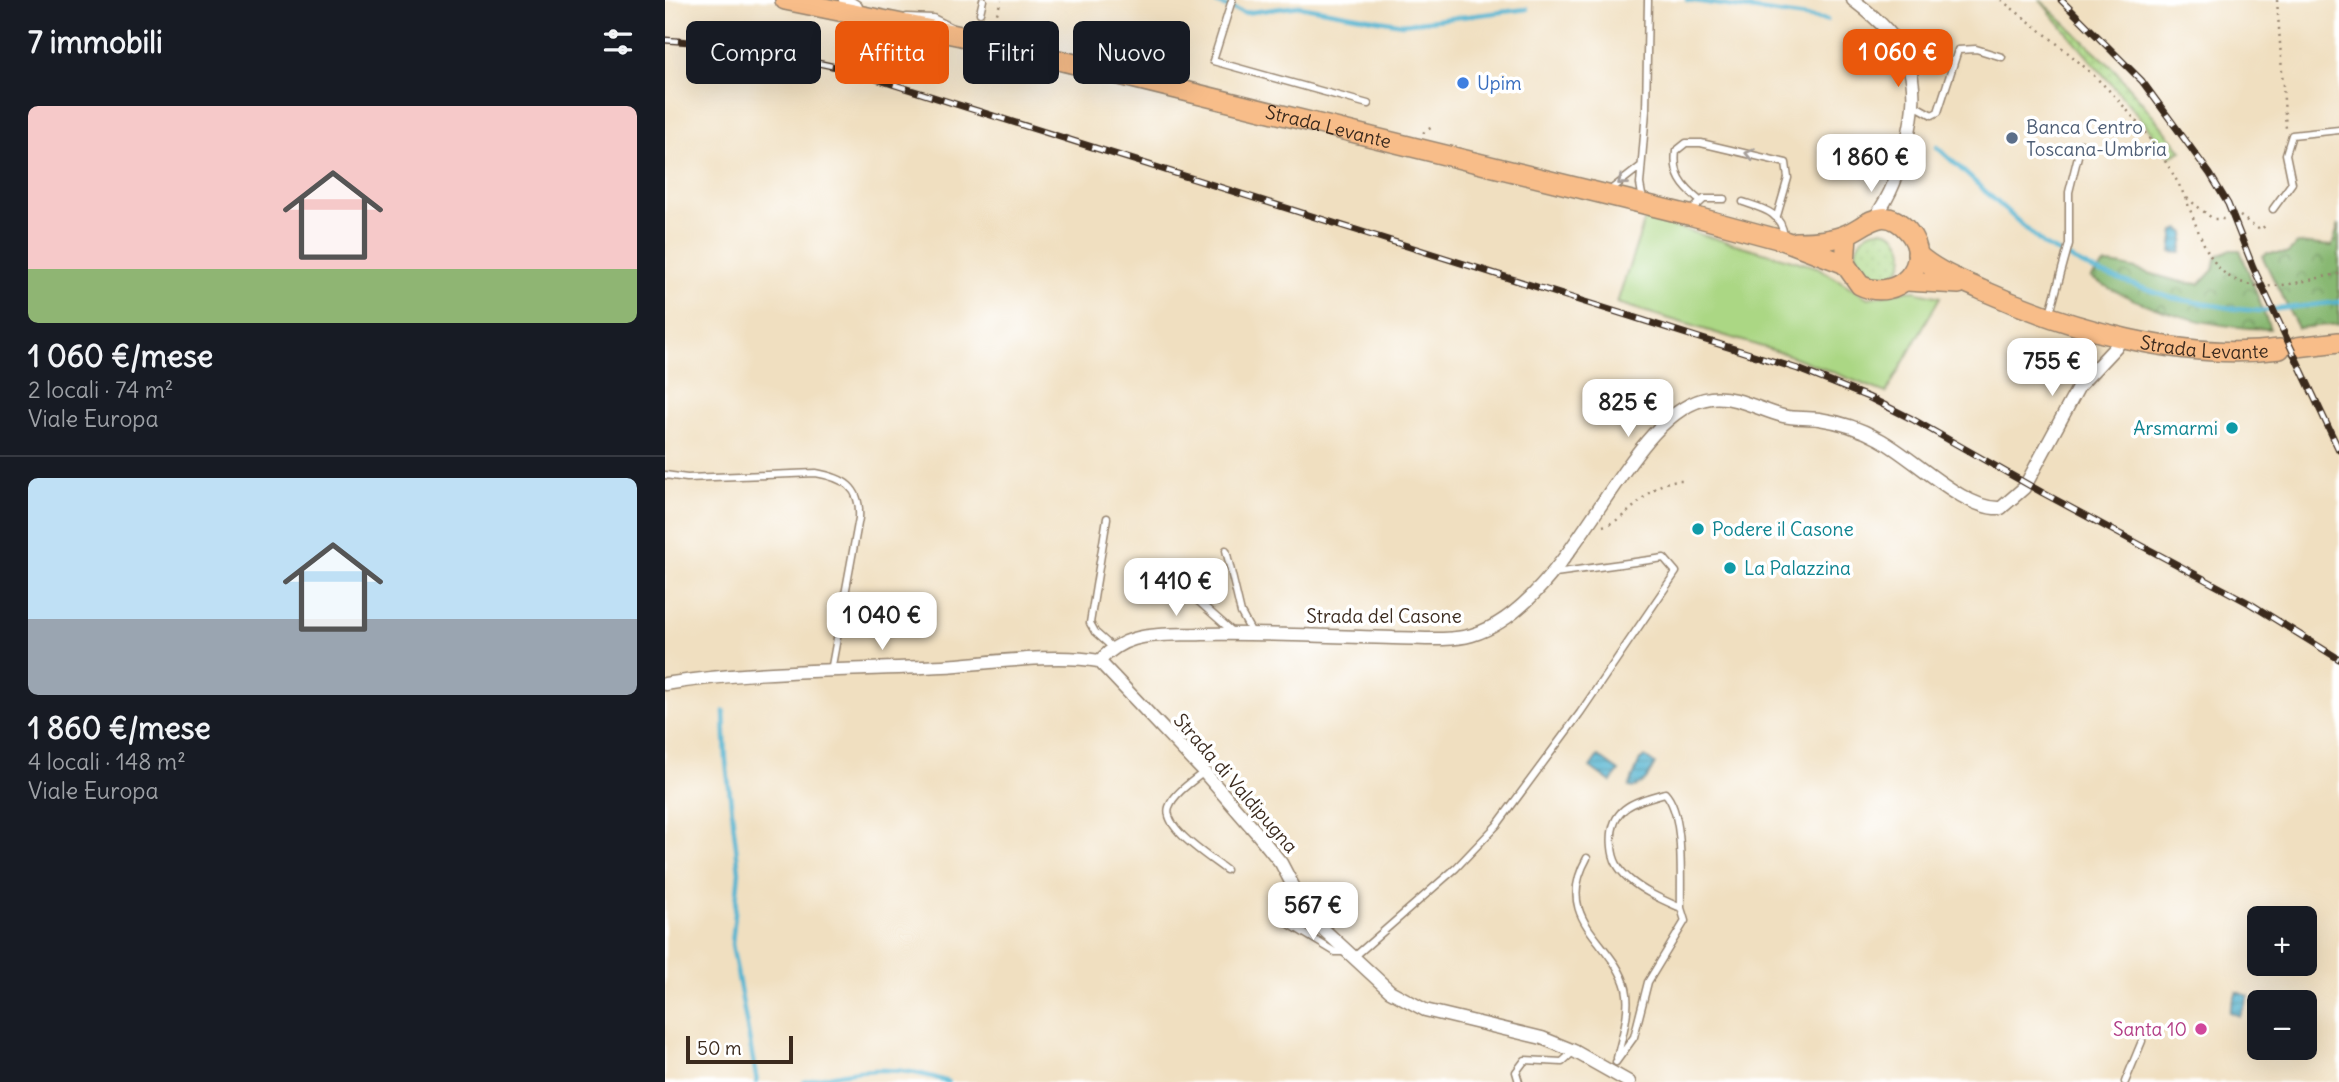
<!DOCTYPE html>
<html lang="it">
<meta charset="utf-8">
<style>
body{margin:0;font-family:Delius,sans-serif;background:#242831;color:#f1f3f6;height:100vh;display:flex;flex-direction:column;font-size:26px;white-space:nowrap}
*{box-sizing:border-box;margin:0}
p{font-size:23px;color:#9ea1a6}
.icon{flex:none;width:38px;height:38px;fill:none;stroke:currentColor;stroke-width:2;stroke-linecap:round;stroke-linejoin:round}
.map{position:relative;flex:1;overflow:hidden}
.panel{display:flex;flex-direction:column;background:#171b24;width:665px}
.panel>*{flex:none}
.hud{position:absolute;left:21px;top:21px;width:665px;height:63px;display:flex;gap:14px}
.buttons{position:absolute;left:1582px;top:906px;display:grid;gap:14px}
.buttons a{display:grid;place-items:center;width:70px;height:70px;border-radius:10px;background:#171b24;box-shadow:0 7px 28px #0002;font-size:35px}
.scale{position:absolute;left:21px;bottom:18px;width:107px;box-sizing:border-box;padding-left:7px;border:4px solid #3b2a1e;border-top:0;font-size:19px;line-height:24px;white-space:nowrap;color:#3b2a1e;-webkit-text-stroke:5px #fff;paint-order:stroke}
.price{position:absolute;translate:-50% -60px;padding:0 16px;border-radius:14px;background:#fff;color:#222;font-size:23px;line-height:46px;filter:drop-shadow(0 2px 4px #0008)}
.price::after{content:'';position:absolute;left:50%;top:42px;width:21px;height:16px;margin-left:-10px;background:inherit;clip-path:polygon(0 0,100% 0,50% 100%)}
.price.selected{background:#ea580c;color:#fff}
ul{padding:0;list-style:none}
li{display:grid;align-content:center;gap:14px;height:371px;padding:0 28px}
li+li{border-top:2px solid #363941}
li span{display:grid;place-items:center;height:217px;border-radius:10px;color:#555}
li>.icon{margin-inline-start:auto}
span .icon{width:126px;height:126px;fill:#fffc;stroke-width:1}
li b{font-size:30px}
h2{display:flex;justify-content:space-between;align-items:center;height:84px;padding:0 28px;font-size:30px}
.tag{padding:0 24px;border-radius:10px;background:#171b24;box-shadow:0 7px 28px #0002;font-size:24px;line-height:63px}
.tag.selected{background:#ea580c;color:#fff}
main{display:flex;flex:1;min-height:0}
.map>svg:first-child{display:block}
.grass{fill:url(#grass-dots);stroke:#738051;stroke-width:2}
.forest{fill:url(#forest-crowns);stroke:#627148;stroke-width:2}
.green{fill:#abd784;stroke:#738051;stroke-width:2}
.water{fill:url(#water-rules);stroke:#466f77;stroke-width:2}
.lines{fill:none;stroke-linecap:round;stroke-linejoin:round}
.stream{stroke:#52b4d0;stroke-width:4.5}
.service-casing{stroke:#96846f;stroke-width:9}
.minor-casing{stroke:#96846f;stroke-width:15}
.primary-casing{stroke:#96846f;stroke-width:22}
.path{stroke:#96846f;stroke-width:2.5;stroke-dasharray:2 5;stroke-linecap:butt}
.service{stroke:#fff;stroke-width:6}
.minor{stroke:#fff;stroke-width:12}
.primary{stroke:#f8bd89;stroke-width:19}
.rail-casing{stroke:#3b2a1e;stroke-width:7}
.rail{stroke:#fff;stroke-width:4.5;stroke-dasharray:13;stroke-linecap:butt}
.oneway{stroke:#a79f9a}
.shop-dot{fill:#3f7fe0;stroke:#fff;stroke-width:2.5}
.service-dot{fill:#5c6f8a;stroke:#fff;stroke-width:2.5}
.culture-dot{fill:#0f9aa8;stroke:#fff;stroke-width:2.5}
.hotel-dot{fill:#d1479c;stroke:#fff;stroke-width:2.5}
.labels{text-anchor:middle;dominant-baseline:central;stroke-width:7;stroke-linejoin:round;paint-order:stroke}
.shop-label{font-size:19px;fill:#366cbe;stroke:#fff;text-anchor:start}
.street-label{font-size:19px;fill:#3b2a1e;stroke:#fff}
.service-label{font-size:19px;fill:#4e5e75;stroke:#fff;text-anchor:start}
.culture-label{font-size:19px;fill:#0d838f;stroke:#fff;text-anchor:start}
.hotel-label{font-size:19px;fill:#b23c85;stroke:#fff;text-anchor:end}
</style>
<main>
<section class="panel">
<h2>7 immobili<svg class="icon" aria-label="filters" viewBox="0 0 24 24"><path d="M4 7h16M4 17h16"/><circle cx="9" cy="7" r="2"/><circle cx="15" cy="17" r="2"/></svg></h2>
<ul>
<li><span style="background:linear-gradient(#f6c9c9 75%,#8fb573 0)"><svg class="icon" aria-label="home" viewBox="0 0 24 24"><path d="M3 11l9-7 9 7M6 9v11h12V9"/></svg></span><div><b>1 060 €/mese</b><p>2 locali · 74 m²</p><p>Viale Europa</p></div></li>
<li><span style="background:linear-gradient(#bfe0f5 65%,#9aa5b1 0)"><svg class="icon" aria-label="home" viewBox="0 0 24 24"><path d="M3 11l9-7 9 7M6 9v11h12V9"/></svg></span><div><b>1 860 €/mese</b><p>4 locali · 148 m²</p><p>Viale Europa</p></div></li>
</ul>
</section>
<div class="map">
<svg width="1674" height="1082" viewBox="0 0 1674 1082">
<defs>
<pattern id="grass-dots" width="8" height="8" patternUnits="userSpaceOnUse" patternTransform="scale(1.75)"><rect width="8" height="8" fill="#abd784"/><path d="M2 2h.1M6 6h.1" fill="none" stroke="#94b972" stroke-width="1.8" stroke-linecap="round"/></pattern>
<pattern id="forest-crowns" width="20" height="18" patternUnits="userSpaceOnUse" patternTransform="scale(1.75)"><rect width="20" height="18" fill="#88b872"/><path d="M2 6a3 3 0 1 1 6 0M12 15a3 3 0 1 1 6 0" fill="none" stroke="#70965d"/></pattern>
<pattern id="water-rules" width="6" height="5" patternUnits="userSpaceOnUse" patternTransform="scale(1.75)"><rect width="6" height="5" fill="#52b4d0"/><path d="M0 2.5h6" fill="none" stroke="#4593a8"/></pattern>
</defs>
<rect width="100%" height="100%" fill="#fff"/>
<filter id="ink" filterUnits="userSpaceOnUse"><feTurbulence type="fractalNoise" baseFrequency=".0143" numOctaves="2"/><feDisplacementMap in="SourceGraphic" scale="14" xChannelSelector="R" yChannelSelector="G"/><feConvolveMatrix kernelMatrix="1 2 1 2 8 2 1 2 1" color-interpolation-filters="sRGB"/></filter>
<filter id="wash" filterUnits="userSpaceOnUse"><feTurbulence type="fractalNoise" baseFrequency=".00686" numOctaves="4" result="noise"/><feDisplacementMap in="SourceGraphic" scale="28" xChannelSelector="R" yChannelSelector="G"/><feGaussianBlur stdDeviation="1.57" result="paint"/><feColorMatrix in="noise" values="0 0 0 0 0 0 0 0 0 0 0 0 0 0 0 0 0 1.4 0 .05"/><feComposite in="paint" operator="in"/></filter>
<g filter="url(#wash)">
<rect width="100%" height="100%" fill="#f0dfc0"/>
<path class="grass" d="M1375 0 1450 70 1517 151 1505 157C1466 101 1417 54 1375 0Z
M1191 254a24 24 0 1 1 48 0a24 24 0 1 1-48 0Z"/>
<path class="forest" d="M1674 224V324L1633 328 1597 256 1602 253H1623L1633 243 1667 246Z
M1564 250H1575L1605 329C1542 328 1480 310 1426 278L1440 264C1473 265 1502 283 1535 284L1548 270 1552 256Z"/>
<path class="green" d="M980 219 1152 267 1203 298 1245 290 1275 297 1221 393 1124 355 952 303Z"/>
<path class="water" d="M1515 229 1520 233 1516 253 1506 252 1509 231Z
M933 756 954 771 946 782 925 767Z
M980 757 990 764 981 780 969 788 964 787 975 760Z
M1572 992 1584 996 1575 1016 1564 1012Z"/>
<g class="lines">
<path class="stream" d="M543 0 579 13 634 6 737 24 862 9
M1022 0 1162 20
M1272 147 1380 246 1430 271 1507 298 1571 309 1595 311 1674 302
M59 711 61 761 74 872 67 944 92 1082
M139 1082C187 1069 235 1063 283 1082"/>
</g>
</g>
<g filter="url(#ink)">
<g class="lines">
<g class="service-casing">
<path id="service" d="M567 0 548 61 703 104
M315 13 318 0
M242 17 268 18 290 29
M1249 105 1267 115 1273 112 1293 50 1311 49 1337 57
M944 191 976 166
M978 200 975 184 981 111 983 0
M1035 201C1017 186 1008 175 1011 151L1021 143H1036L1121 163 1123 178 1112 216
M1078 202C1099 209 1116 212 1119 236
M1608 209 1627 183 1621 154 1627 135 1674 130
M1025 212 1039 199H1059
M1385 313 1404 244V192L1416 144
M0 475 22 478 151 473C179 478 196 487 194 518L166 671
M442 518 425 623 430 632 448 648
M561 550 576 613 587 633
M509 587 533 601 568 632
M539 772C528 781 509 793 504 807 497 828 546 858 561 870
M922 858C887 921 949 941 961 988 966 1009 957 1037 952 1058
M624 924 670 952H680
M688 958 791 868 832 825 915 713 1011 572 999 558 890 573
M951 1062 969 1037 983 982 1020 921 1016 908C998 900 979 892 964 879 953 869 948 860 947 847 943 808 968 802 1000 793 1020 814 1015 878 1016 908
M854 1082 851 1072 860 1060 897 1062 909 1051
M1460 1082 1477 1041"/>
</g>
<g class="minor-casing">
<path id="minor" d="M180 0 191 7
M1188 0C1245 43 1259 75 1241 145 1233 175 1227 193 1209 219
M434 661C444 651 454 643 469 639 491 633 515 635 537 634 601 633 664 636 728 638 753 638 782 642 807 635 909 605 962 408 1046 398 1070 395 1095 410 1118 416 1130 419 1142 417 1154 419 1175 422 1196 429 1214 439 1248 457 1300 511 1336 508L1359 488 1414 386 1460 337
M0 684C92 669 185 671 278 666 324 663 390 653 434 661L539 772 591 832 616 863 637 903 658 929 725 991 760 1010 877 1038 909 1051 964 1082"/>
</g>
<g class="primary-casing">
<g id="primary">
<path id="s1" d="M120 0 296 36 1024 215 1120 241 1180 264"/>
<path d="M1131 242C1147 242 1165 241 1180 235 1202 226 1218 203 1243 231 1271 263 1232 304 1195 285L1180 264 1182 235"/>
<path id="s2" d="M1252 254C1270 271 1295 280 1317 290 1406 330 1518 361 1615 349"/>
<path d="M1241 281 1294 284"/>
<path d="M1632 347 1674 342"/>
</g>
</g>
<path class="path" d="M1336 0C1391 42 1446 83 1486 141 1499 158 1510 176 1519 195 1531 221 1540 262 1565 277 1598 297 1640 279 1674 274
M1612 0 1621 129
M328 27 336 0
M758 133 767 127
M1522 198 1548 219H1563
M1575 216 1595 230 1601 225
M938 526C970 517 982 480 1017 480"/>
<use href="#service" class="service"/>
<use href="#minor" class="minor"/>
<use href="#primary" class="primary"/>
<g class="rail-casing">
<path id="rail" d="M1396 0 1477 81 1545 174 1563 204 1588 267 1674 450
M0 40 75 46 176 68 1133 369 1203 397 1247 419 1378 493 1584 603 1674 659"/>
</g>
<use href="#rail" class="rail"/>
</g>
<defs><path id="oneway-chevron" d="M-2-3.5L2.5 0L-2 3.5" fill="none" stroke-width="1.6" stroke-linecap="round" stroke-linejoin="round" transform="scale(1.75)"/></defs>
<g class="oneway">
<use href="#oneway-chevron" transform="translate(1085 154) rotate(-168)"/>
<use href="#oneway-chevron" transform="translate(957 181) rotate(142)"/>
</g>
</g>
<circle class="shop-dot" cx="798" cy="83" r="7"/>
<circle class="service-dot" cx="1347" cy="138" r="7"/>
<g class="culture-dot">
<circle cx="1567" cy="428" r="7"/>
<circle cx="1033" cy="529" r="7"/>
<circle cx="1065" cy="568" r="7"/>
</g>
<circle class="hotel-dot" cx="1536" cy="1029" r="7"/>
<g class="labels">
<g class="shop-label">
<text x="812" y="83">Upim</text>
</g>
<g class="street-label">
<text stroke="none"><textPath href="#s1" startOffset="558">Strada Levante</textPath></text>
<text stroke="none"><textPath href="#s2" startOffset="306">Strada Levante</textPath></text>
<text x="719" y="616">Strada del Casone</text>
<text transform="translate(571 783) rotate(49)">Strada di Valdipugna</text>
</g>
<g class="service-label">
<text x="1361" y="127">Banca Centro<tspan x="1361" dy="22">Toscana-Umbria</tspan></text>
</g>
<g class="culture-label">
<text x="1553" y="428" text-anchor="end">Arsmarmi</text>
<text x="1047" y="529">Podere il Casone</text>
<text x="1079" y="568">La Palazzina</text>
</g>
<g class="hotel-label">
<text x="1522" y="1029">Santa 10</text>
</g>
</g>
</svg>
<div class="buttons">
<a>+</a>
<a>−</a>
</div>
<div class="scale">50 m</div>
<b class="price selected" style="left:1233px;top:89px">1 060 €</b>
<b class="price" style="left:1206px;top:194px">1 860 €</b>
<b class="price" style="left:1387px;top:398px">755 €</b>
<b class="price" style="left:963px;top:439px">825 €</b>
<b class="price" style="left:511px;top:618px">1 410 €</b>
<b class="price" style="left:217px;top:652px">1 040 €</b>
<b class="price" style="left:648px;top:942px">567 €</b>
<div class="hud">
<a class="tag">Compra</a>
<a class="tag selected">Affitta</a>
<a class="tag">Filtri</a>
<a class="tag">Nuovo</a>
</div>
</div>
</main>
